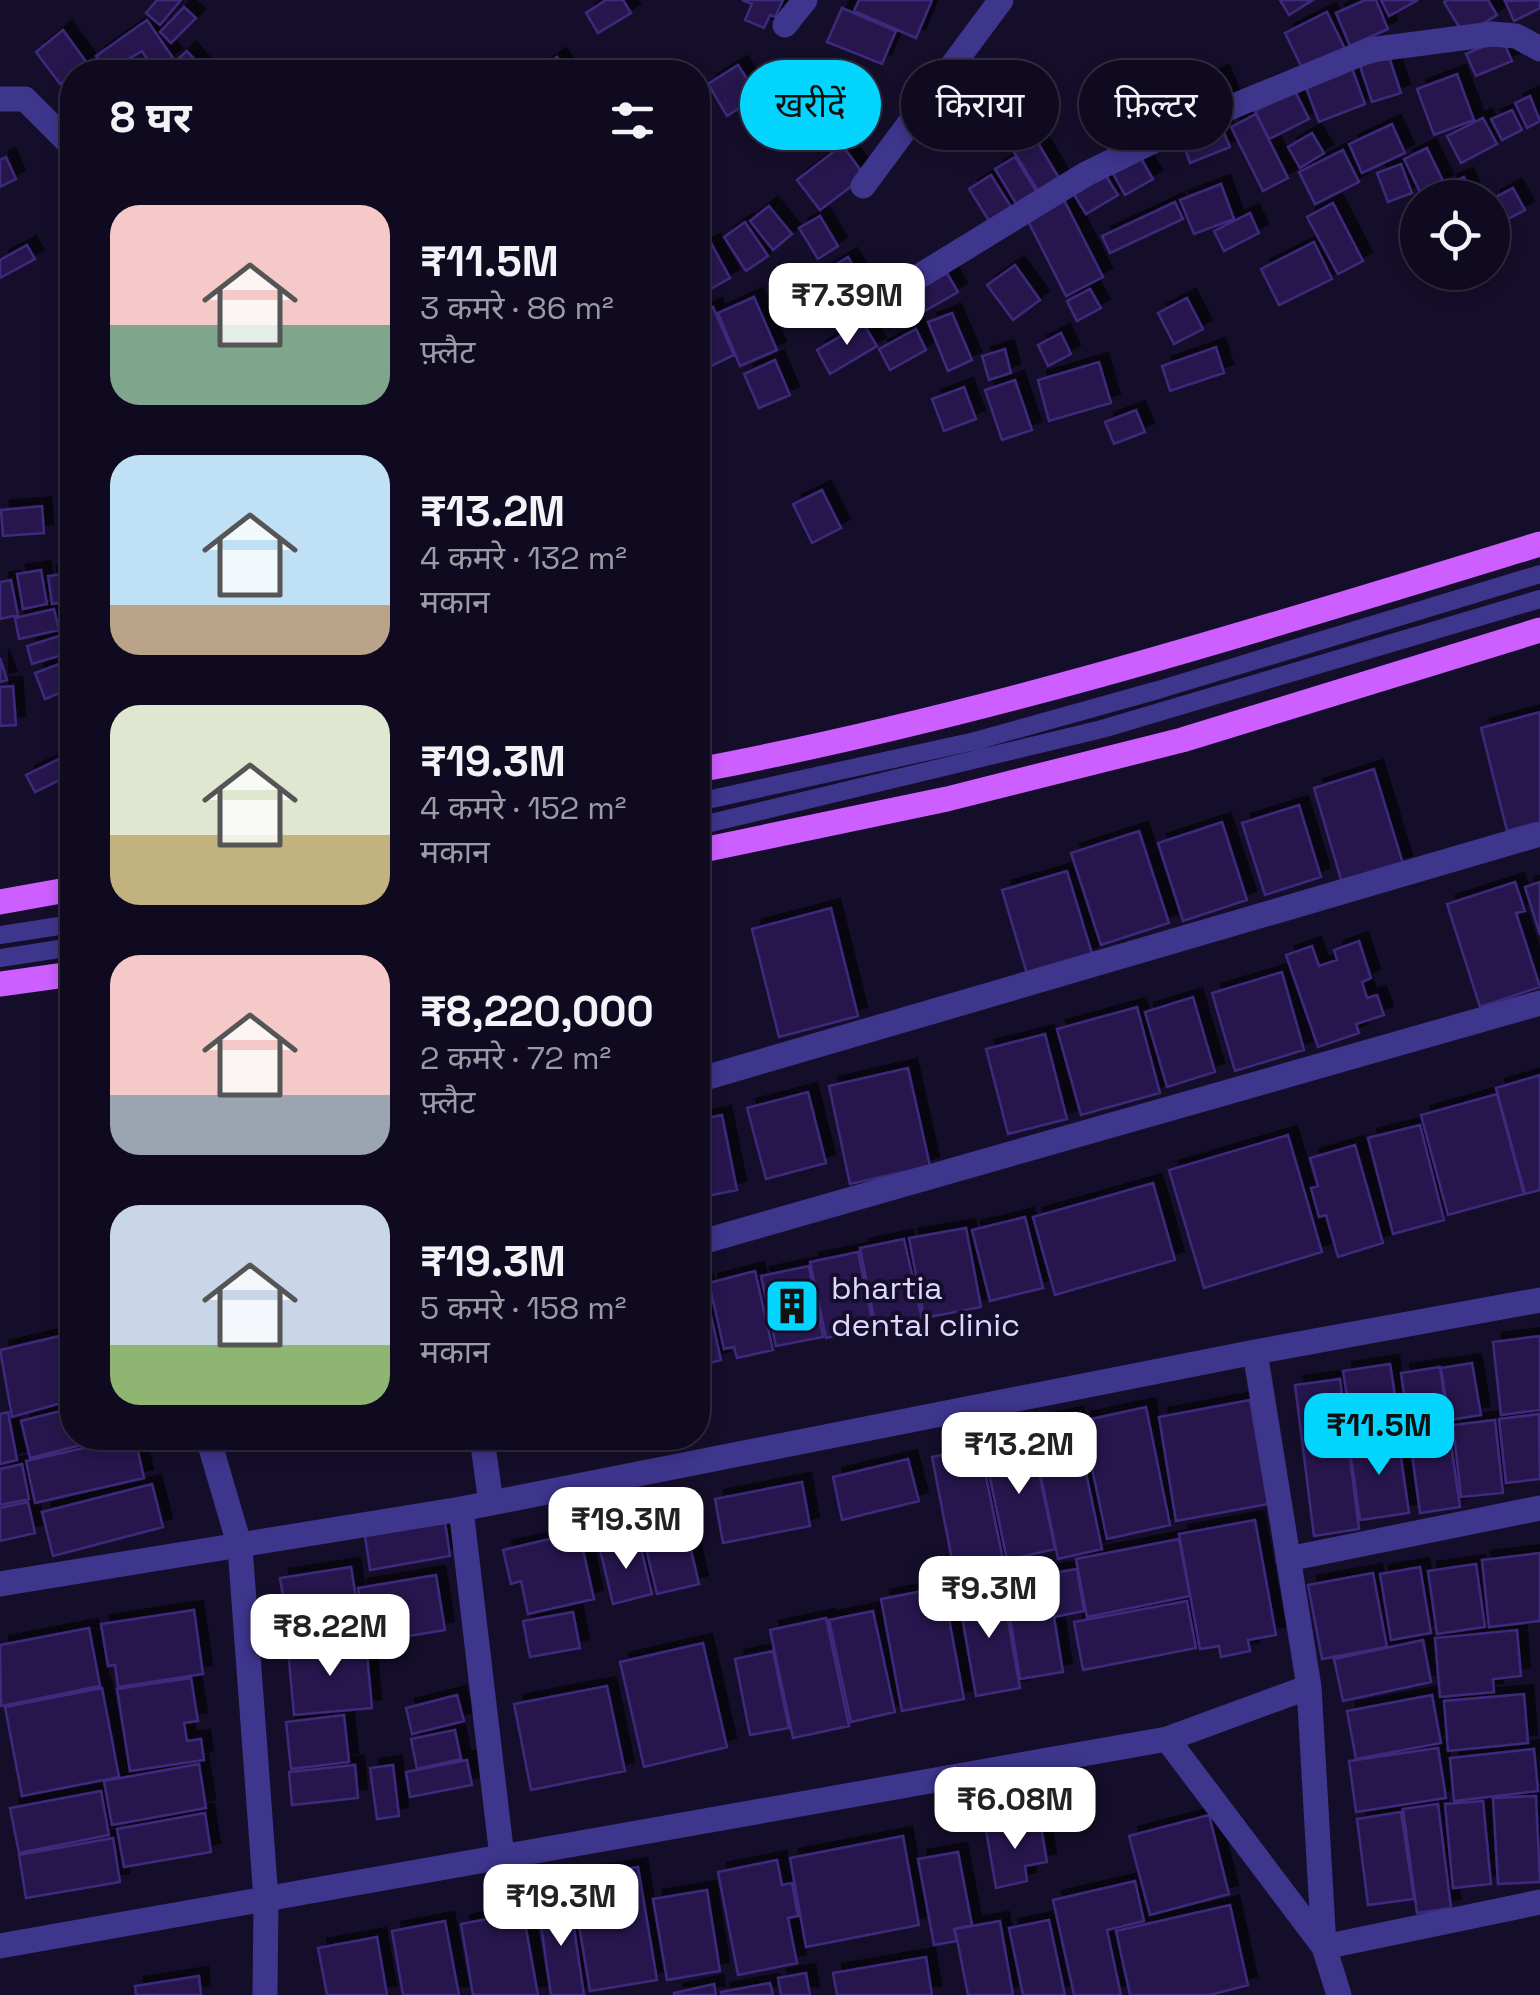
<!DOCTYPE html>
<html lang="hi">
<meta charset="utf-8">
<style>
body{margin:0;font-family:"Space Grotesk","Noto Sans Devanagari",sans-serif;background:#1e182d;color:#f1f3f6;height:100vh;display:flex;flex-direction:column;font-size:38px;white-space:nowrap}
*{box-sizing:border-box;margin:0}
p{font-size:32px;color:#9c9aa5}
.icon{flex:none;width:55px;height:55px;fill:none;stroke:currentColor;stroke-width:2;stroke-linecap:round;stroke-linejoin:round}
.map{position:relative;flex:1;overflow:hidden}
.details{position:absolute;left:60px;top:60px;width:650px;height:1390px;display:flex;flex-direction:column;background:#100a20;border-radius:40px;box-shadow:0 5px 15px #0003,0 0 0 2px #302b3e}
.details>*{flex:none}
.guide{position:absolute;left:740px;top:60px;width:650px;height:90px;display:flex;gap:20px}
.fabs{position:absolute;left:1400px;top:180px;display:grid;gap:20px}
.fabs a{display:grid;place-items:center;width:110px;height:110px;border-radius:50%;background:#100a20;box-shadow:0 5px 15px #0003,0 0 0 2px #302b3e;font-size:50px}
.price{position:absolute;translate:-50% -85px;padding:0 22px;border-radius:20px;background:#fff;color:#222;font-size:32px;line-height:65px;filter:drop-shadow(0 2px 5px #0008)}
.price::after{content:'';position:absolute;left:50%;top:60px;width:30px;height:22px;margin-left:-15px;background:inherit;clip-path:polygon(0 0,100% 0,50% 100%)}
.price.selected{background:#03d5ff;color:#111}
ul{padding:0;list-style:none}
li{display:flex;align-items:center;gap:30px;height:250px;padding:0 50px}
li span{display:grid;place-items:center;flex:none;width:280px;height:200px;border-radius:30px;color:#555}
li>.icon{margin-inline-start:auto}
span .icon{width:120px;height:120px;fill:#fffc;stroke-width:1}
li b{font-size:42px}
h2{display:flex;justify-content:space-between;align-items:center;height:120px;padding:0 50px;font-size:42px}
.pill{padding:0 35px;border-radius:45px;background:#100a20;box-shadow:0 5px 15px #0003,0 0 0 2px #302b3e;font-size:35px;line-height:90px}
.pill.selected{background:#03d5ff;color:#111}
.map>svg:first-child{display:block}
.building{fill:#27194d;stroke:#3e297b;stroke-width:2.5;filter:url(#shadow)}
.lines{fill:none;stroke-linecap:round;stroke-linejoin:round}
.lane{stroke:#3e358d;stroke-width:18}
.street{stroke:#3e358d;stroke-width:25}
.primary{stroke:#cd5eff;stroke-width:25}
.labels{text-anchor:middle;dominant-baseline:central;stroke-width:8;stroke-linejoin:round;paint-order:stroke}
.poi-label{font-size:32px;fill:#ded7ff;stroke:#150e2a;text-anchor:start}
</style>
<div class="map">
<svg width="1540" height="1995" viewBox="0 0 1540 1995">
<defs>
<filter id="shadow"><feDropShadow dx="9" dy="-9" stdDeviation="0" flood-color="#0009"/></filter>
</defs>
<rect width="100%" height="100%" fill="#150e2a"/>
<path class="building" d="M157 0H181L160 25 146 13Z
M606 0H623L631 13 598 33 586 13Z
M742 0H783L775 17 770 15 764 28 745 20 752 4Z
M859 0H932L916 38 854 11Z
M1280 0H1313L1289 15Z
M1365 0H1376L1388 29 1350 46 1336 13Z
M1381 0H1418L1389 16Z
M1448 0H1488L1497 15 1464 35 1444 2Z
M1540 0V8L1514 21 1505 1Z
M184 7 196 18 171 43 160 32Z
M842 8 896 31 882 64 827 42Z
M1327 12 1346 51 1304 72 1285 33Z
M147 20 173 58 154 70 142 51 107 72 96 56Z
M63 30 87 63 60 84 36 52Z
M1502 38 1512 61 1476 76 1466 54Z
M187 51 206 72H163Z
M557 57 568 72H536Z
M1389 57 1401 93 1372 102 1360 66Z
M738 65 758 96 727 116 708 84Z
M1352 68 1365 104 1319 122 1305 85Z
M1220 74 1231 102 1194 116 1184 88Z
M1457 74 1474 120 1434 135 1417 89Z
M1163 79 1183 119 1135 143 1116 103Z
M820 82 833 99 795 130 781 112Z
M1295 91 1309 119 1269 139 1255 111Z
M840 93 854 106 811 150 798 137Z
M1530 96 1540 121 1527 128 1515 103Z
M1512 110 1522 130 1502 140 1491 119Z
M1256 114 1288 178 1263 191 1231 127Z
M1483 118 1497 144 1461 163 1447 136Z
M1392 124 1405 153 1362 173 1349 144Z
M1222 128 1230 147 1190 163 1183 143Z
M1312 133 1324 153 1300 168 1288 147Z
M1035 138 1059 178 1038 191 1014 152Z
M842 145 865 176 820 210 797 180Z
M1427 148 1444 183 1421 194 1404 159Z
M1343 150 1359 182 1315 204 1299 172Z
M1139 155 1153 179 1125 195 1111 170Z
M6 157 16 179 0 187V160Z
M1015 157 1037 192 1017 205 995 169Z
M1401 164 1412 193 1388 202 1377 173Z
M1105 174 1118 195 1086 214 1073 193Z
M991 175 1013 210 991 224 969 189Z
M1464 177 1473 198H1454L1448 184Z
M1221 184 1234 219 1194 234 1180 200Z
M1513 188 1525 210 1492 227V199Z
M1064 200 1103 277 1066 296 1027 219Z
M1175 202 1183 219 1110 253 1102 236Z
M1333 203 1363 261 1338 274 1307 217Z
M769 206 792 234 773 250 750 221Z
M1250 213 1259 233 1224 251 1214 231Z
M820 216 838 246 818 259 799 228Z
M745 222 768 256 746 271 724 237Z
M1314 242 1332 279 1279 305 1261 269Z
M711 243 730 278 707 291 698 274V250Z
M27 245 35 259 0 278V260Z
M848 257 866 286 836 305 818 276Z
M1015 265 1040 300 1013 320 987 285Z
M947 273 958 292 923 312 912 293Z
M72 276V296L63 283Z
M1090 289 1101 308 1077 321 1067 301Z
M754 297 777 350 740 366 718 313Z
M1187 298 1203 329 1174 344 1158 313Z
M713 307 734 355 703 370 698 359V314Z
M952 313 972 360 948 371 928 322Z
M863 323 877 346 830 374 817 350Z
M916 329 926 350 890 370 879 349Z
M1061 333 1071 354 1048 366 1038 345Z
M1216 347 1224 373 1170 391 1162 366Z
M1005 349 1011 373 989 380 982 356Z
M775 360 790 395 759 408 744 374Z
M1099 362 1111 403 1049 421 1038 380Z
M1015 380 1032 430 1002 440 985 390Z
M964 387 976 419 944 431 932 399Z
M1136 410 1145 432 1114 444 1105 422Z
M72 431V489H68L62 432Z
M822 490 841 528 812 543 793 504Z
M42 506 44 533 3 536 1 510Z
M41 570 47 604 23 609 17 574Z
M72 573V601L52 604 48 576Z
M11 580 18 615 0 619V582Z
M54 609 59 630 19 639 15 618Z
M72 632V652L32 664 27 646Z
M0 658 7 680 0 682Z
M67 661 72 675V688L45 699 35 673Z
M13 686 16 725 0 726V687Z
M1540 712V822L1507 831 1481 728Z
M67 755 72 774 35 792 26 775Z
M1374 769 1403 864 1342 883 1314 788Z
M1299 805 1321 877 1265 895 1242 823Z
M1222 822 1247 900 1183 921 1158 843Z
M1139 831 1169 923 1101 945 1071 853Z
M1067 871 1092 954 1027 974 1002 890Z
M1515 882 1525 911 1516 913 1540 987 1480 1007 1447 904Z
M1540 882V935L1525 887Z
M831 908 858 1016 779 1037 752 929Z
M1359 941 1371 978 1362 982 1367 998 1377 995 1384 1015 1356 1024 1359 1033 1318 1047 1286 955 1312 946 1319 966 1337 960 1334 950Z
M1282 972 1304 1050 1235 1071 1212 993Z
M1193 997 1215 1072 1167 1087 1145 1012Z
M1137 1007 1160 1093 1081 1115 1057 1029Z
M1045 1034 1067 1119 1008 1134 986 1049Z
M908 1068 930 1166 850 1184 829 1086Z
M1540 1075V1190L1525 1194 1496 1088Z
M808 1092 826 1163 766 1179 747 1108Z
M1497 1094 1524 1194 1448 1215 1421 1115Z
M722 1115 737 1190 698 1198V1120Z
M1420 1125 1444 1220 1393 1234 1368 1138Z
M1288 1135 1322 1252 1204 1288 1169 1170Z
M1355 1145 1383 1243 1338 1257 1326 1215 1319 1217 1311 1188 1318 1186 1310 1158Z
M1153 1183 1175 1260 1055 1295 1033 1217Z
M1025 1217 1043 1288 990 1301 972 1230Z
M966 1228 981 1307 924 1318 909 1238Z
M904 1239 922 1319 876 1329 860 1248Z
M858 1252 874 1328 826 1338 810 1262Z
M809 1266 823 1337 776 1346 761 1276Z
M755 1271 773 1350 737 1358 734 1347 724 1349 709 1283Z
M704 1284 721 1360 698 1366V1285Z
M72 1333V1400L12 1417 0 1350Z
M1540 1336V1410L1501 1415 1493 1342Z
M1472 1363 1481 1415 1449 1420 1441 1368Z
M1390 1364 1401 1433 1354 1441 1343 1371Z
M1440 1367 1460 1507 1420 1513 1401 1373Z
M1340 1379 1359 1529 1314 1536 1295 1385Z
M1250 1400 1268 1504 1176 1521 1159 1417Z
M1146 1407 1170 1525 1107 1539 1082 1421Z
M72 1408V1438H109L30 1458 21 1421Z
M8 1412 17 1460 0 1464V1414Z
M1539 1414 1540 1479 1506 1483 1499 1419Z
M1074 1416 1102 1549 1058 1559 1030 1425Z
M1495 1420 1503 1493 1461 1497 1453 1425Z
M1031 1434 1055 1549 1007 1560 983 1444Z
M1398 1437 1409 1513 1360 1520 1349 1444Z
M128 1438H135L144 1478 35 1503 26 1461Z
M549 1438H592L549 1444Z
M980 1447 1003 1560 954 1570 932 1457Z
M908 1459 919 1501 842 1520 833 1477Z
M22 1464 29 1499 0 1505V1469Z
M802 1482 810 1526 723 1543 715 1499Z
M152 1484 163 1527 53 1556 42 1512Z
M28 1502 35 1533 0 1541V1508Z
M1255 1520 1276 1635 1248 1640 1250 1651 1221 1657 1219 1646 1200 1649 1179 1534Z
M445 1522 450 1556 370 1570 365 1536Z
M686 1529 699 1584 657 1594 644 1540Z
M579 1532 594 1599 528 1614 521 1581 511 1584 503 1550Z
M1179 1539 1190 1596 1087 1617 1076 1559Z
M639 1540 652 1594 613 1604 600 1550Z
M1540 1553V1621L1489 1627 1482 1560Z
M1476 1564 1485 1627 1437 1634 1428 1571Z
M351 1567 362 1635 291 1646 280 1578Z
M1420 1567 1431 1633 1391 1640 1380 1574Z
M1077 1569 1084 1611 1054 1617 1063 1672 1020 1679 1004 1581Z
M1373 1573 1387 1647 1322 1659 1308 1585Z
M436 1575 445 1630 366 1643 358 1588Z
M1002 1586 1020 1688 976 1696 958 1594Z
M943 1587 964 1699 902 1711 881 1599Z
M1187 1601 1196 1648 1083 1670 1074 1622Z
M194 1610 203 1674 118 1687 115 1665 108 1666 101 1624Z
M873 1611 895 1712 851 1722 829 1620Z
M573 1612 580 1648 530 1657 523 1621Z
M826 1618 849 1726 793 1738 770 1630Z
M89 1628 100 1686 1 1706 0 1645Z
M1517 1630 1521 1676 1493 1679 1494 1692 1440 1697 1435 1638Z
M1423 1640 1431 1682 1343 1701 1334 1659Z
M366 1642 372 1708 294 1715 288 1650Z
M703 1643 727 1747 644 1767 620 1662Z
M773 1651 789 1728 750 1735 735 1659Z
M191 1678 198 1721 184 1723 187 1741 201 1739 204 1760 130 1771 117 1689Z
M607 1686 625 1771 531 1790 514 1704Z
M102 1688 119 1777 22 1796 5 1707Z
M1524 1694 1528 1743 1448 1751 1444 1701Z
M457 1695 464 1721 412 1734 406 1708Z
M1432 1695 1441 1743 1356 1759 1347 1711Z
M344 1715 349 1762 291 1769 286 1722Z
M455 1730 461 1759 417 1769 411 1739Z
M1438 1748 1446 1798 1356 1812 1349 1761Z
M1534 1749 1538 1791 1454 1801 1450 1758Z
M467 1760 472 1785 410 1797 406 1772Z
M199 1764 206 1808 112 1825 104 1781Z
M355 1765 358 1798 292 1805 289 1772Z
M393 1765 399 1816 377 1819 370 1768Z
M101 1791 109 1835 19 1853 10 1808Z
M1536 1796 1540 1882 1498 1884 1493 1798Z
M1483 1801 1491 1884 1453 1888 1445 1804Z
M1438 1804 1451 1908 1417 1913 1403 1809Z
M1401 1812 1414 1899 1368 1905 1357 1819Z
M205 1813 211 1852 124 1867 117 1829Z
M1209 1815 1229 1894 1150 1915 1129 1836Z
M1040 1821 1047 1862 1025 1866 1027 1881 996 1888 986 1830Z
M903 1836 919 1925 806 1947 790 1858Z
M113 1838 120 1882 26 1898 19 1855Z
M958 1852 972 1925 954 1929 957 1941 934 1945 918 1859Z
M777 1860 782 1885 792 1883 798 1916 788 1918 797 1963 738 1975 718 1872Z
M638 1867 657 1980 590 1991 571 1878Z
M1135 1881 1144 1921 1107 1930 1121 1995H1074L1053 1900Z
M707 1890 720 1971 667 1980 653 1899Z
M570 1901 584 1995H551L538 1906Z
M1230 1905 1248 1985 1210 1995H1130L1116 1931Z
M523 1912 538 1995H473L461 1924Z
M1049 1920 1065 1995H1023L1009 1928Z
M445 1921 459 1995H403L392 1931Z
M1000 1921 1013 1995H968L955 1929Z
M377 1937 387 1995H327L318 1948Z
M926 1957 932 1995H837L833 1973Z
M806 1973 810 1995H781L778 1978Z
M199 1976 201 1995H136L135 1986Z
M770 1983 773 1995H722L721 1992Z
M714 1984 716 1995H674V1993Z"/>
<g class="lines">
<path class="lane" d="M698 802 975 741 1158 690 1540 574
M698 826 1102 729 1540 599
M0 935 72 924
M0 958 72 947"/>
<path class="street" d="M785 25 805 0
M0 99H25L72 146
M863 186 1001 0
M851 318 1086 174 1178 129 1370 50 1492 34 1516 36 1540 49
M698 1080 1540 834
M698 1243 1540 1003
M1255 1352 1309 1687 1324 1947 1339 1995
M208 1438 240 1547 266 1899 265 1995
M482 1438 491 1503
M461 1509 502 1857
M1288 1559 1540 1508
M0 1584 461 1509 1255 1352 1540 1300
M1167 1739 1324 1947 1540 1902
M0 1946 1167 1739 1309 1687"/>
<path class="primary" d="M698 770C984 716 1262 629 1540 544
M698 851 947 799 1182 740 1540 630
M0 902 72 889
M0 984 72 974"/>
</g>
<defs>
<g id="building-square" transform="scale(2.875)"><rect x="-9" y="-9" width="18" height="18" rx="4" fill="#03d5ff" stroke="#150e2a"/><path d="M-4-6H4V6H1V3H-1V6H-4ZM-2.5-4.3h1.7v1.8h-1.7ZM.8-4.3h1.7v1.8H.8ZM-2.5-1h1.7V.8h-1.7ZM.8-1h1.7V.8H.8Z" fill="#111"/></g>
</defs>
<g fill-rule="evenodd">
<use href="#building-square" x="792" y="1306"/>
</g>
<g class="labels">
<g class="poi-label">
<text x="831" y="1288">bhartia<tspan x="831" dy="37">dental clinic</tspan></text>
</g>
</g>
</svg>
<div class="fabs">
<a><svg class="icon" aria-label="locate" viewBox="0 0 24 24"><circle cx="12" cy="12" r="6"/><path d="M12 2v4M12 18v4M2 12h4M18 12h4"/></svg></a>
</div>
<b class="price" style="left:847px;top:348px">₹7.39M</b>
<b class="price selected" style="left:1379px;top:1478px">₹11.5M</b>
<b class="price" style="left:1019px;top:1497px">₹13.2M</b>
<b class="price" style="left:626px;top:1572px">₹19.3M</b>
<b class="price" style="left:989px;top:1641px">₹9.3M</b>
<b class="price" style="left:330px;top:1679px">₹8.22M</b>
<b class="price" style="left:1015px;top:1852px">₹6.08M</b>
<b class="price" style="left:561px;top:1949px">₹19.3M</b>
<div class="guide">
<a class="pill selected">खरीदें</a>
<a class="pill">किराया</a>
<a class="pill">फ़िल्टर</a>
</div>
<section class="details">
<h2>8 घर<svg class="icon" aria-label="filters" viewBox="0 0 24 24"><path d="M4 7h16M4 17h16"/><circle cx="9" cy="7" r="2"/><circle cx="15" cy="17" r="2"/></svg></h2>
<ul>
<li><span style="background:linear-gradient(#f6c9c9 60%,#7fa58c 0)"><svg class="icon" aria-label="home" viewBox="0 0 24 24"><path d="M3 11l9-7 9 7M6 9v11h12V9"/></svg></span><div><b>₹11.5M</b><p>3 कमरे · 86 m²</p><p>फ़्लैट</p></div></li>
<li><span style="background:linear-gradient(#bfe0f5 75%,#b9a48a 0)"><svg class="icon" aria-label="home" viewBox="0 0 24 24"><path d="M3 11l9-7 9 7M6 9v11h12V9"/></svg></span><div><b>₹13.2M</b><p>4 कमरे · 132 m²</p><p>मकान</p></div></li>
<li><span style="background:linear-gradient(#dfe7d0 65%,#c2b280 0)"><svg class="icon" aria-label="home" viewBox="0 0 24 24"><path d="M3 11l9-7 9 7M6 9v11h12V9"/></svg></span><div><b>₹19.3M</b><p>4 कमरे · 152 m²</p><p>मकान</p></div></li>
<li><span style="background:linear-gradient(#f6c9c9 70%,#9aa5b1 0)"><svg class="icon" aria-label="home" viewBox="0 0 24 24"><path d="M3 11l9-7 9 7M6 9v11h12V9"/></svg></span><div><b>₹8,220,000</b><p>2 कमरे · 72 m²</p><p>फ़्लैट</p></div></li>
<li><span style="background:linear-gradient(#c9d6e8 70%,#8fb573 0)"><svg class="icon" aria-label="home" viewBox="0 0 24 24"><path d="M3 11l9-7 9 7M6 9v11h12V9"/></svg></span><div><b>₹19.3M</b><p>5 कमरे · 158 m²</p><p>मकान</p></div></li>
</ul>
</section>
</div>
